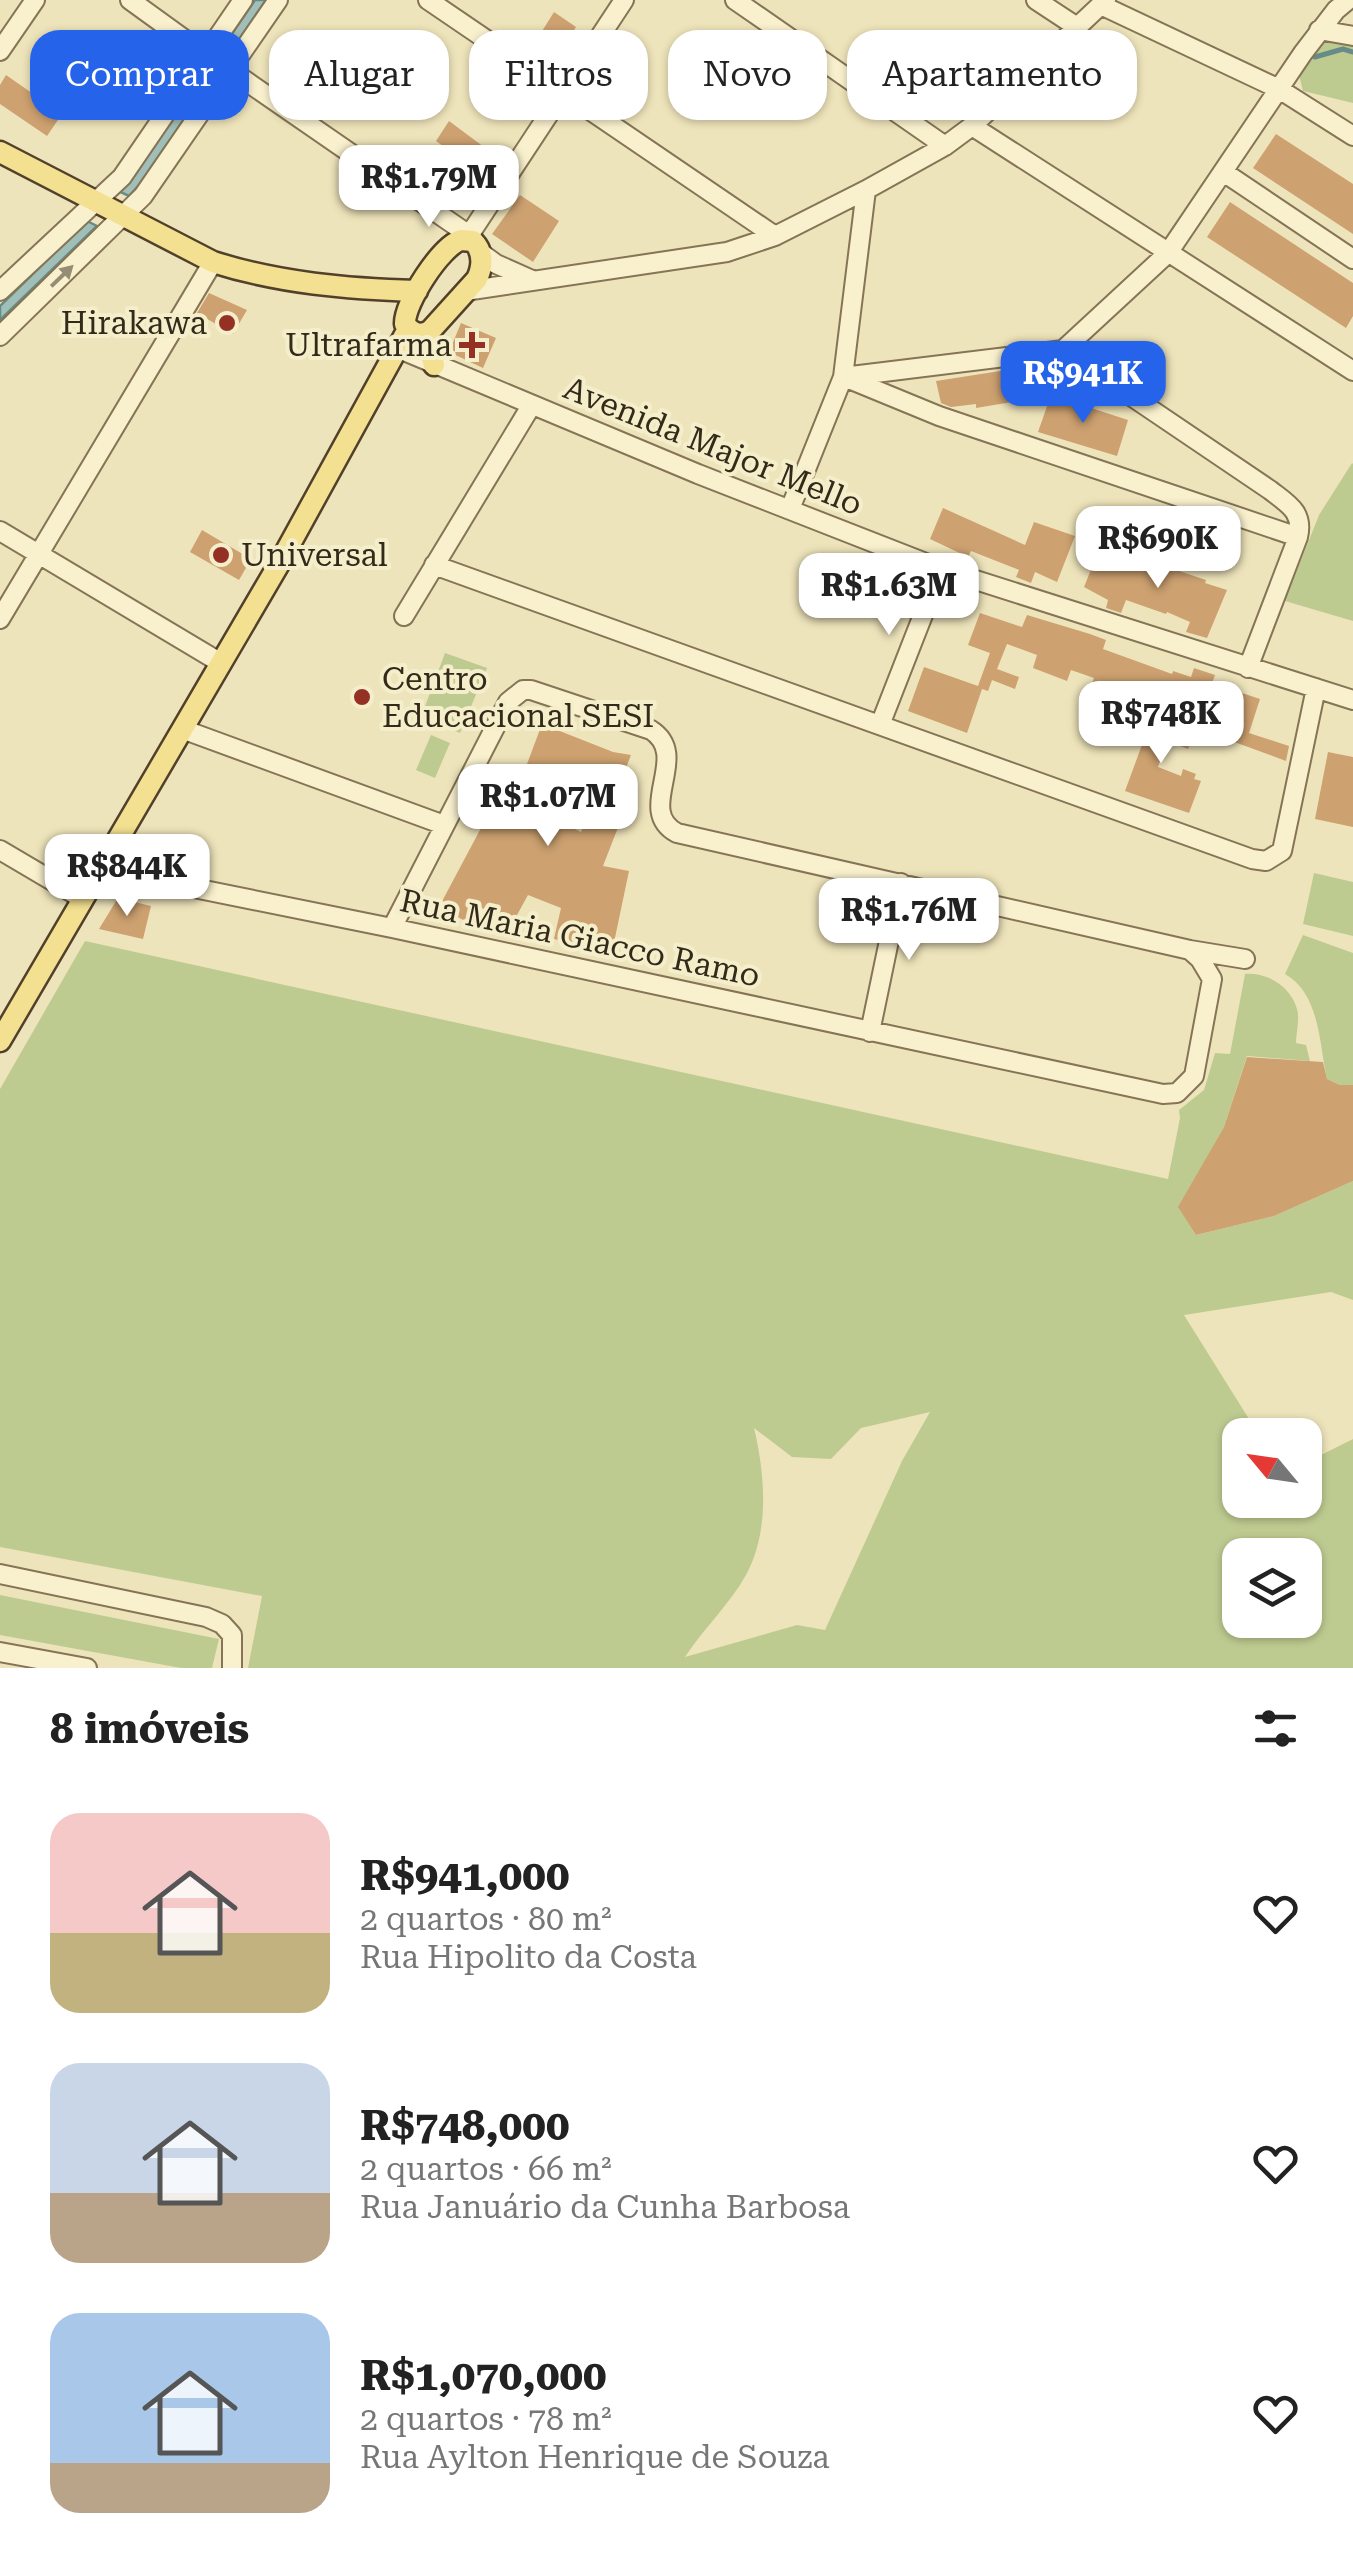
<!DOCTYPE html>
<html lang="pt">
<meta charset="utf-8">
<style>
body{margin:0;font-family:"Roboto Serif",serif;background:#f2f2f2;color:#222;height:100vh;display:flex;flex-direction:column;font-size:38px;white-space:nowrap}
*{box-sizing:border-box;margin:0}
p{font-size:32px;color:#767676}
.icon{flex:none;width:55px;height:55px;fill:none;stroke:currentColor;stroke-width:2;stroke-linecap:round;stroke-linejoin:round}
.map{position:relative;height:1668px;overflow:hidden}
.details{display:flex;flex-direction:column;background:#fff;flex:1}
.details>*{flex:none}
.hud{position:absolute;left:30px;top:30px;width:1295px;height:90px;display:flex;gap:20px}
.needle{width:65px;rotate:299deg}
.tools{position:absolute;left:1222px;top:1418px;display:grid;gap:20px}
.tools a{display:grid;place-items:center;width:100px;height:100px;border-radius:20px;background:#fff;box-shadow:0 2px 8px #0004;font-size:50px}
.price{position:absolute;translate:-50% -85px;padding:0 22px;border-radius:20px;background:#fff;color:#222;font-size:32px;line-height:65px;filter:drop-shadow(0 2px 5px #0008)}
.price::after{content:'';position:absolute;left:50%;top:60px;width:30px;height:22px;margin-left:-15px;background:inherit;clip-path:polygon(0 0,100% 0,50% 100%)}
.price.on{background:#2563eb;color:#fff}
ul{padding:0;list-style:none}
li{display:flex;align-items:center;gap:30px;height:250px;padding:0 50px}
li span{display:grid;place-items:center;flex:none;width:280px;height:200px;border-radius:30px;color:#555}
li>.icon{margin-inline-start:auto}
span .icon{width:120px;height:120px;fill:#fffc;stroke-width:1}
li b{font-size:42px}
h2{display:flex;justify-content:space-between;align-items:center;height:120px;padding:0 50px;font-size:42px}
.pill{padding:0 35px;border-radius:30px;background:#fff;box-shadow:0 2px 8px #0004;font-size:35px;line-height:90px}
.pill.on{background:#2563eb;color:#fff}
.map>svg:first-child{display:block}
.green{fill:#becb90;fill-rule:evenodd}
.water{fill:#a0bfb9;stroke:#678c87;stroke-width:2.5}
.lines{fill:none;stroke-linecap:round;stroke-linejoin:round}
.stream{stroke:#678c87;stroke-width:5}
.building{fill:#cda170}
.minor-casing{stroke:#857455;stroke-width:22}
.major-casing{stroke:#52412a;stroke-width:25}
.minor{stroke:#f9f1ce;stroke-width:18}
.major{stroke:#f3e091;stroke-width:20}
.oneway{fill:#968e74}
.poi-dot{fill:#953024;stroke:#f5eecb;stroke-width:4}
.labels{text-anchor:middle;dominant-baseline:central;stroke-width:8;stroke-linejoin:round;paint-order:stroke}
.poi-label{font-size:32px;fill:#342a1a;stroke:#f5eecb;text-anchor:end}
.street-label{font-size:32px;fill:#342a1a;stroke:#f5eecb}
</style>
<div class="map">
<svg width="1353" height="1668" viewBox="0 0 1353 1668">
<rect width="100%" height="100%" fill="#eee4bb"/>
<path class="green" d="M1322 40 1353 41V103L1303 91 1298 71Z
M1352 463 1353 464V621L1285 601 1319 515Z
M445 653 487 668 460 733 421 717Z
M431 735 450 743 435 778 416 770Z
M1314 873 1353 882V936L1303 924Z
M1303 935 1353 953V1085H1340L1327 1079C1319 1043 1320 994 1285 974Z
M85 941 1168 1179 1180 1118 1179 1110 1204 1090 1215 1053 1230 1054 1245 974C1268 972 1291 987 1297 1009 1300 1019 1296 1033 1296 1043L1306 1045 1310 1061 1247 1056 1224 1127 1179 1207 1196 1235 1274 1216 1353 1181V1300L1331 1292 1184 1315 1259 1435H1240V1500H1305V1463L1353 1439V1668H248L262 1596 0 1547V1089ZM930 1412 902 1461 825 1630 797 1625 685 1657C703 1629 730 1604 746 1575 770 1531 765 1474 754 1428L792 1457 831 1459 861 1428ZM1240 1555H1305V1620H1240Z
M0 1595 219 1639 212 1668H181L0 1635Z"/>
<path class="water" d="M255 0H266L223 63 215 58Z
M212 61 221 66 139 185 129 196 118 191 126 184Z
M87 221 97 226 0 320V306Z"/>
<g class="lines">
<path class="stream" d="M1315 57 1343 49 1353 52"/>
</g>
<path class="building" d="M554 12 576 27 550 67 529 52Z
M6 75 62 114 47 136 0 104V85Z
M449 121 488 150 475 169 436 141Z
M1276 134 1353 184V234L1253 168Z
M520 195 559 221 533 262 492 234Z
M1230 202 1353 283V316L1346 328 1207 237Z
M209 293 247 310 233 334 197 313Z
M461 323 496 338 483 368 449 352Z
M1032 366 1037 398 976 408V404L951 407 941 403 936 381Z
M1051 395 1128 420 1117 456 1038 432Z
M943 508 1025 545 1034 522 1075 536 1057 582 1035 572 1031 583 1016 577 1019 570 971 551 968 557 930 539Z
M202 530 251 559 239 580 190 552Z
M1119 551 1206 580 1205 583 1227 590 1207 638 1186 632 1190 622 1167 612 1166 614 1126 600 1121 613 1106 608 1108 600 1084 587 1094 562 1112 569Z
M980 613 1022 627 1027 615 1090 634 1106 640 1103 649 1172 674 1173 671 1191 677 1194 668 1215 675 1212 683 1260 699 1249 733 1289 746 1286 761 1218 736 1223 724 1221 720 1159 698 1162 690 1138 682 1136 689 1127 686 1125 691 1114 686 1102 719 1082 711 1094 678 1071 670 1067 681 1033 668 1037 655 1007 644 997 669 1019 677 1015 689 992 680 988 691 982 689 967 733 908 711 924 667 978 686 990 653 968 645Z
M1135 713 1194 733 1188 749 1167 741 1158 767 1181 776 1183 769 1196 774 1194 779 1201 781 1189 813 1125 791 1146 734 1130 728Z
M542 724 613 752 631 755 615 796 594 785 573 781 548 768 528 806 581 832 588 814 619 825 603 866 629 871 612 952 554 939 561 908 528 895 512 924 476 905 467 922 439 907 514 766 524 772Z
M1328 752 1353 757V827L1315 819Z
M118 898 151 906 143 939 99 929Z
M1247 1057 1323 1062 1327 1079 1340 1085H1353V1181L1274 1216 1196 1235 1178 1207 1224 1127Z"/>
<g class="lines">
<g class="minor-casing">
<path id="minor" d="M130 0 206 55
M428 0 775 236
M735 0 945 146
M1036 0 1077 27
M1101 5 1279 89 1353 136
M1319 30 1353 36
M0 51 35 0
M230 70 469 235
M972 126 1353 371
M1225 173 1353 259
M466 240 624 0
M481 253 496 264 532 280
M0 291 122 177 243 0
M465 291 727 252 775 236 866 190 945 146 972 126 1106 0
M0 336 143 196 278 0
M397 348 698 474 941 569 1353 700
M1063 350 1270 490C1288 504 1304 512 1298 537L1248 668
M843 377 1063 350 1168 253 1303 53 1336 10 1348 0
M849 379 939 416 1298 537
M790 509 843 377 866 190
M0 531 221 663
M434 565 1252 859 1266 861 1282 851 1316 688
M404 616 531 406
M0 619 213 262
M880 725 941 569
M182 729 444 825
M0 850 83 899
M100 869 392 928 1163 1094 1177 1093 1194 1076 1212 979 1200 959 1190 950
M392 928 508 702 523 690H531L651 730C692 756 634 810 677 833L1190 950 1245 959
M870 1032 901 883
M0 1574 206 1617 222 1624 232 1635V1668
M0 1652 87 1668"/>
</g>
<g class="major-casing">
<path id="major" d="M0 152 213 262C279 283 348 289 417 291
M461 240 473 241C484 252 483 266 477 279L430 331C420 336 412 334 405 324 404 303 441 246 461 240Z
M424 334 434 365
M0 1041 279 564 408 329"/>
</g>
<use href="#minor" class="minor"/>
<use href="#major" class="major"/>
</g>
<defs><path id="oneway-solid" d="M-6-.8H1V-3.2L6.5 0L1 3.2V.8H-6Z" transform="scale(2.5)"/></defs>
<use class="oneway" href="#oneway-solid" transform="translate(62 276) rotate(-44)"/>
<g class="poi-dot">
<circle cx="227" cy="323" r="10"/>
<path d="M467 330h10v10h10v10h-10v10h-10v-10h-10v-10h10z"/>
<circle cx="221" cy="555" r="10"/>
<circle cx="362" cy="697" r="10"/>
</g>
<g class="labels">
<g class="poi-label">
<text x="207" y="323">Hirakawa</text>
<text x="452" y="345">Ultrafarma</text>
<text x="241" y="555" text-anchor="start">Universal</text>
<text x="382" y="679" text-anchor="start">Centro<tspan x="382" dy="37">Educacional SESI</tspan></text>
</g>
<g class="street-label">
<text transform="translate(713 446) rotate(22)">Avenida Major Mello</text>
<text transform="translate(580 938) rotate(12)">Rua Maria Giacco Ramo</text>
</g>
</g>
</svg>
<div class="tools">
<a><svg class="needle" viewBox="-14 -14 28 28"><path d="M0-13l5 13h-10z" fill="#e53935"/><path d="M0 13l5-13h-10z" fill="#767676"/></svg></a>
<a><svg class="icon" aria-label="layers" viewBox="0 0 24 24"><path d="M12 4l9 5-9 5-9-5zM3 14l9 5 9-5"/></svg></a>
</div>
<b class="price" style="left:429px;top:230px">R$1.79M</b>
<b class="price on" style="left:1083px;top:426px">R$941K</b>
<b class="price" style="left:1158px;top:591px">R$690K</b>
<b class="price" style="left:889px;top:638px">R$1.63M</b>
<b class="price" style="left:1161px;top:766px">R$748K</b>
<b class="price" style="left:548px;top:849px">R$1.07M</b>
<b class="price" style="left:127px;top:919px">R$844K</b>
<b class="price" style="left:909px;top:963px">R$1.76M</b>
<div class="hud">
<a class="pill on">Comprar</a>
<a class="pill">Alugar</a>
<a class="pill">Filtros</a>
<a class="pill">Novo</a>
<a class="pill">Apartamento</a>
</div>
</div>
<section class="details">
<h2>8 imóveis<svg class="icon" aria-label="filters" viewBox="0 0 24 24"><path d="M4 7h16M4 17h16"/><circle cx="9" cy="7" r="2"/><circle cx="15" cy="17" r="2"/></svg></h2>
<ul>
<li><span style="background:linear-gradient(#f6c9c9 60%,#c2b280 0)"><svg class="icon" aria-label="home" viewBox="0 0 24 24"><path d="M3 11l9-7 9 7M6 9v11h12V9"/></svg></span><div><b>R$941,000</b><p>2 quartos · 80 m²</p><p>Rua Hipolito da Costa</p></div><svg class="icon" aria-label="heart" viewBox="0 0 24 24"><path d="M12 20l-8-8c-3-5 5-10 8-4 3-6 11-1 8 4z"/></svg></li>
<li><span style="background:linear-gradient(#c9d6e8 65%,#b9a48a 0)"><svg class="icon" aria-label="home" viewBox="0 0 24 24"><path d="M3 11l9-7 9 7M6 9v11h12V9"/></svg></span><div><b>R$748,000</b><p>2 quartos · 66 m²</p><p>Rua Januário da Cunha Barbosa</p></div><svg class="icon" aria-label="heart" viewBox="0 0 24 24"><path d="M12 20l-8-8c-3-5 5-10 8-4 3-6 11-1 8 4z"/></svg></li>
<li><span style="background:linear-gradient(#a9c7e8 75%,#b9a48a 0)"><svg class="icon" aria-label="home" viewBox="0 0 24 24"><path d="M3 11l9-7 9 7M6 9v11h12V9"/></svg></span><div><b>R$1,070,000</b><p>2 quartos · 78 m²</p><p>Rua Aylton Henrique de Souza</p></div><svg class="icon" aria-label="heart" viewBox="0 0 24 24"><path d="M12 20l-8-8c-3-5 5-10 8-4 3-6 11-1 8 4z"/></svg></li>
</ul>
</section>
